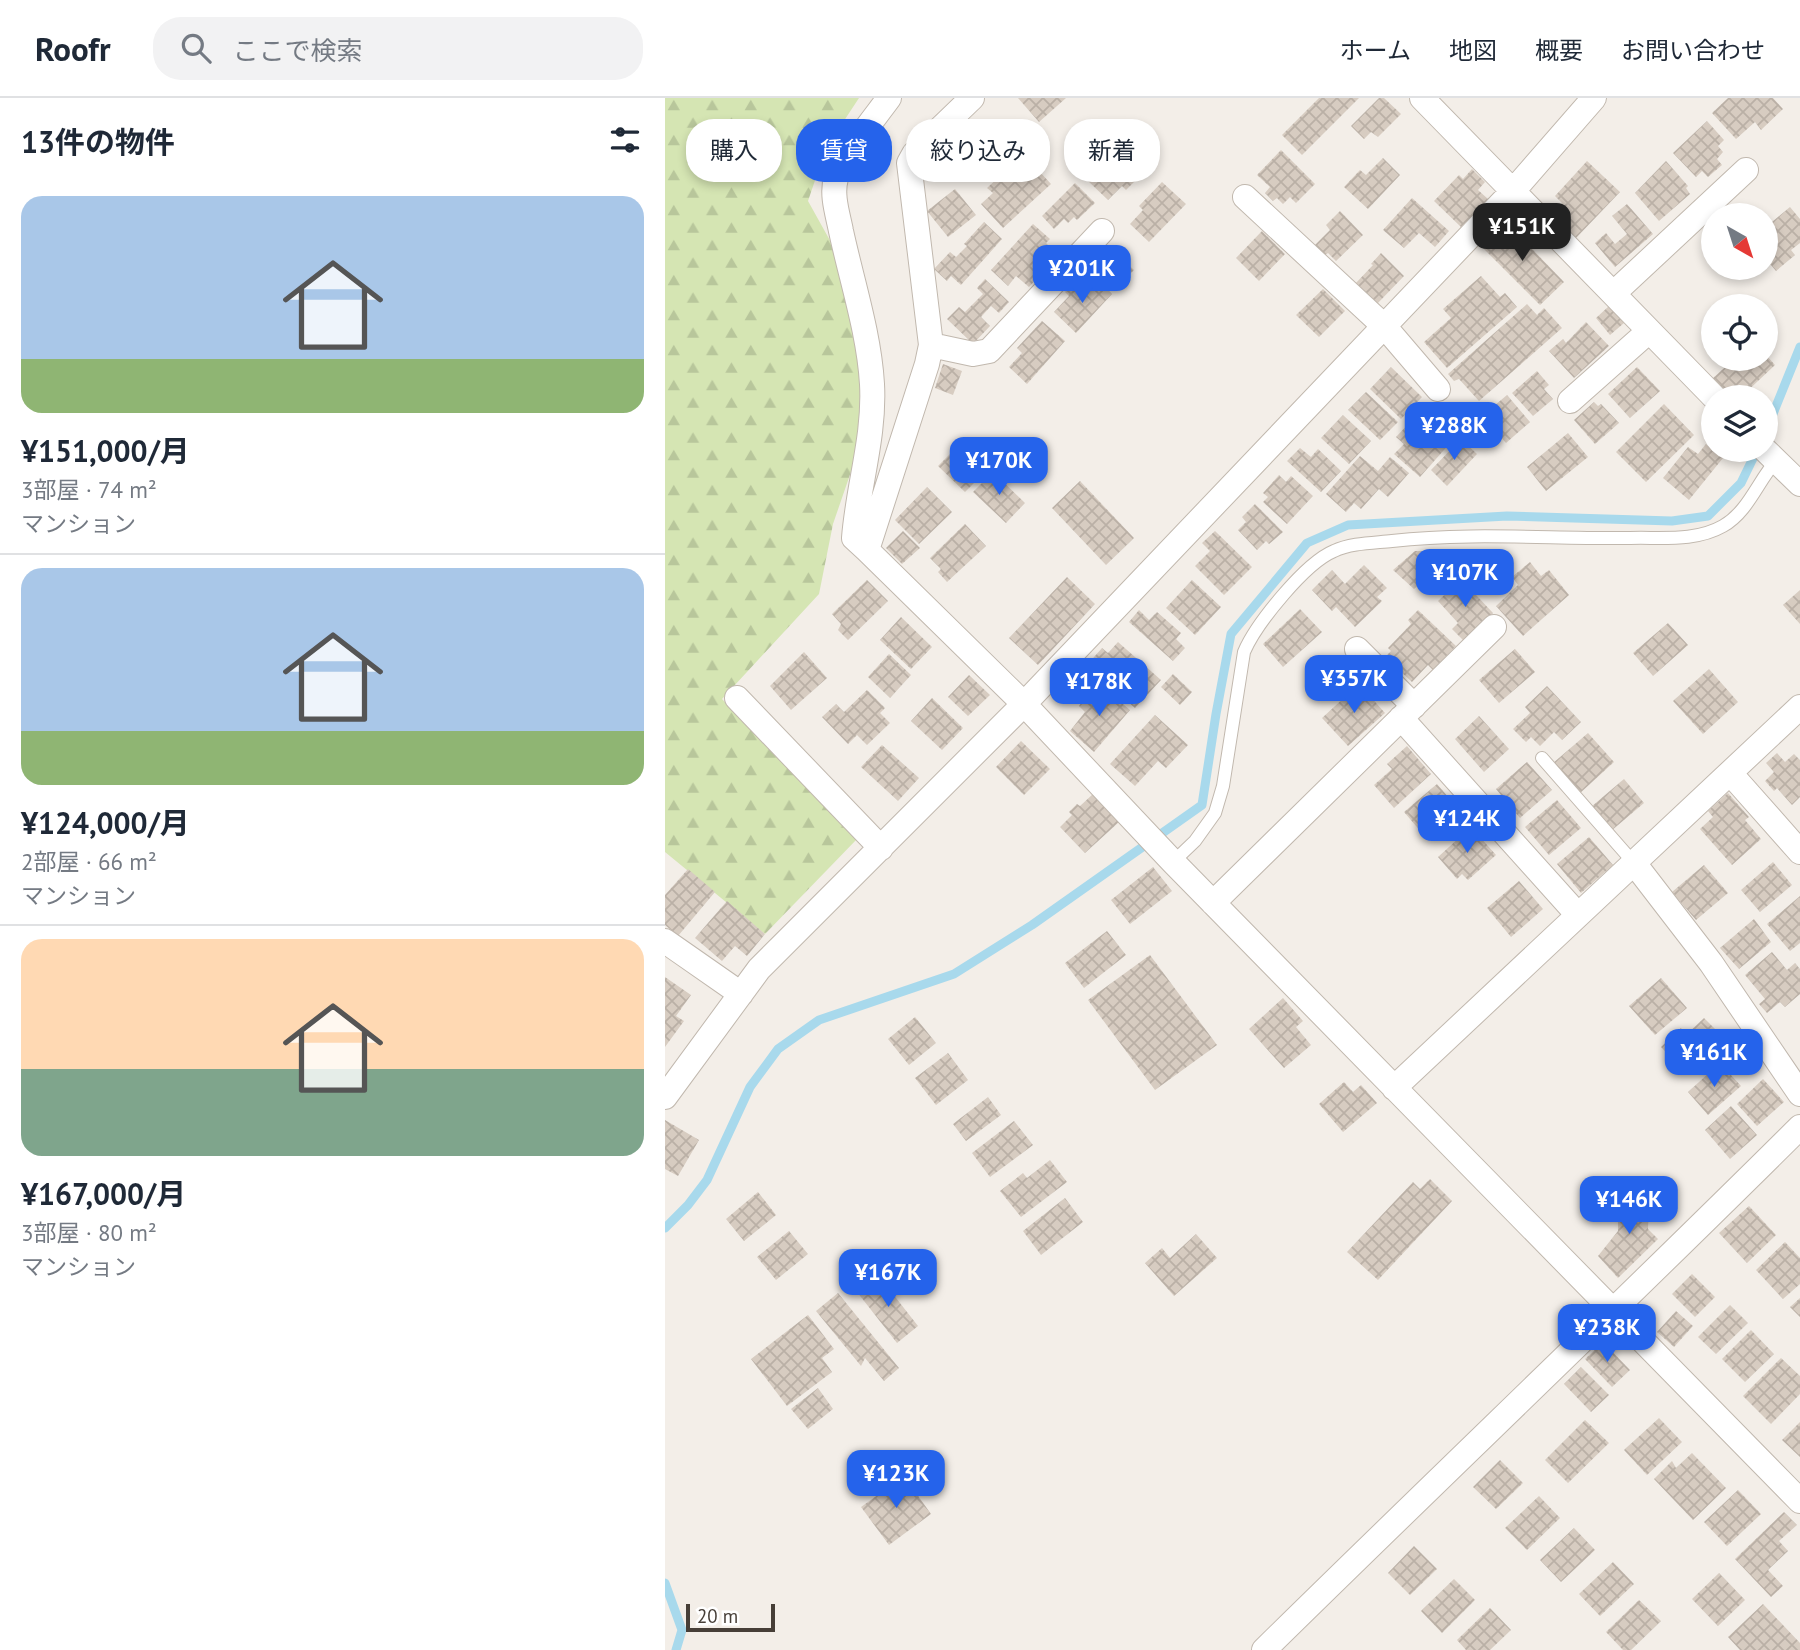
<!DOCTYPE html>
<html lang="ja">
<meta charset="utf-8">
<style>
body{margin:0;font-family:"PT Sans","Noto Sans JP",sans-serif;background:#f2f2f3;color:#1f2937;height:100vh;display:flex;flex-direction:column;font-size:26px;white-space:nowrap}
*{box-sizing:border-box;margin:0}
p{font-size:23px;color:#747a83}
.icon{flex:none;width:38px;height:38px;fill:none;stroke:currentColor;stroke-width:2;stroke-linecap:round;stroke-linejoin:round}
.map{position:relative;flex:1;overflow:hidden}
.side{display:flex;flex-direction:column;background:#fff;width:665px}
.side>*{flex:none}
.hud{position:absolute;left:21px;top:21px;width:665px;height:63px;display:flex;gap:14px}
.needle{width:46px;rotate:141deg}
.controls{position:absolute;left:1036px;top:105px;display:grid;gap:14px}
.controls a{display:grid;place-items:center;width:77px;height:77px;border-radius:50%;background:#fff;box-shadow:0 4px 10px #0003;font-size:35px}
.scale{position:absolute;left:21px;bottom:18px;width:89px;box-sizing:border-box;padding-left:7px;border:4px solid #463e37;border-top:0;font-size:19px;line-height:24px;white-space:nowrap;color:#463e37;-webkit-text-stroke:5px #fff;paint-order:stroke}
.price{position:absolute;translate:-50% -60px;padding:0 16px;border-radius:14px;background:#2563eb;color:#fff;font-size:23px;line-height:46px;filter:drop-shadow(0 2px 4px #0008)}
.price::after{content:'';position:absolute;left:50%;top:42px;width:21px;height:16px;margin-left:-10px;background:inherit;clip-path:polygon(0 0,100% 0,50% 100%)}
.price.current{background:#222;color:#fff}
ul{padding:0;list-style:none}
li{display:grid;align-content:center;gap:14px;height:371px;padding:0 21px}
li+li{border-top:2px solid #e0e1e3}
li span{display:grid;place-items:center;height:217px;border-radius:21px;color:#555}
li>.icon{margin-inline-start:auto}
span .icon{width:126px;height:126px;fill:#fffc;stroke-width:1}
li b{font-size:30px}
h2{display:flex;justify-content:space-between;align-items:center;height:84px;padding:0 21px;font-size:30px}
.chip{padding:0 24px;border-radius:28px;background:#fff;box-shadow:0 4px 10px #0003;font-size:24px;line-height:63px}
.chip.current{background:#2563eb;color:#fff}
header{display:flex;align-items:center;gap:42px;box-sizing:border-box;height:98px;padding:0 35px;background:#fff;border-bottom:2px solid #e0e1e3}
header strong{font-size:33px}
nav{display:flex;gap:38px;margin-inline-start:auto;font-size:24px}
.search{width:490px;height:63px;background:#f2f2f3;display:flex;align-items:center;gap:18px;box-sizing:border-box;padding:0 24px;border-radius:28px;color:#747a83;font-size:26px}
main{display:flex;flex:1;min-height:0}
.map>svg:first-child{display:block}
.forest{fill:url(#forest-firs)}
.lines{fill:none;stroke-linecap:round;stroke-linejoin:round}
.stream{stroke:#a8d9ec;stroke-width:9}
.building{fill:url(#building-cross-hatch)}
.lane-casing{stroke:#c1b8ae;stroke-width:14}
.street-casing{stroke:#c1b8ae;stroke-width:26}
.lane{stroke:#fff;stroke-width:12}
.street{stroke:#fff;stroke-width:24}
</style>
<header>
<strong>Roofr</strong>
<div class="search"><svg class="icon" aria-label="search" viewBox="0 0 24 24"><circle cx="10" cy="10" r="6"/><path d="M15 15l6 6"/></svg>ここで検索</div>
<nav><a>ホーム</a><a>地図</a><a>概要</a><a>お問い合わせ</a></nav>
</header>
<main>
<section class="side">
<h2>13件の物件<svg class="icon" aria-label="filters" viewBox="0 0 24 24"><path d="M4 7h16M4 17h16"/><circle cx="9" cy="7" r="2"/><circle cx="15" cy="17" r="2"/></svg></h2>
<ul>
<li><span style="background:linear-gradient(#a9c7e8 75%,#8fb573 0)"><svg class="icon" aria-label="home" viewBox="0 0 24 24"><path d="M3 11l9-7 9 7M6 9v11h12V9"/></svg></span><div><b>¥151,000/月</b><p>3部屋 · 74 m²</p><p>マンション</p></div></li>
<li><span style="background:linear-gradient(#a9c7e8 75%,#8fb573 0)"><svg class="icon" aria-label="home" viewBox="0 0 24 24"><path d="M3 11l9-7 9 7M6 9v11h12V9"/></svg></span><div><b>¥124,000/月</b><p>2部屋 · 66 m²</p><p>マンション</p></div></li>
<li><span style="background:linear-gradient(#ffd9b3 60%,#7fa58c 0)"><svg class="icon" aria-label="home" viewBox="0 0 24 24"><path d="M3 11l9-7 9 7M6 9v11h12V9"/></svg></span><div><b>¥167,000/月</b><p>3部屋 · 80 m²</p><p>マンション</p></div></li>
</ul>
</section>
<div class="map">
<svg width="1135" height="1552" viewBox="0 0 1135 1552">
<defs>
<pattern id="forest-firs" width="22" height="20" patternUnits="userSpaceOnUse" patternTransform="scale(1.75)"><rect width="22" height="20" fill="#d5e5b3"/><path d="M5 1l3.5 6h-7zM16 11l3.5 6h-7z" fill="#b8c69b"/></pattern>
<pattern id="building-cross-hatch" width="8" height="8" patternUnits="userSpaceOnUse" patternTransform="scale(1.75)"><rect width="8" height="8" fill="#d7ccc1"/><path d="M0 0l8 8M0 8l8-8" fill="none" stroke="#bab0a6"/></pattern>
</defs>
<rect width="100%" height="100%" fill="#f3eee8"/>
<path class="forest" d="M0 0H194L161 50 143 103 192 191 200 333 168 426 154 496 57 601 193 740 100 836 0 754Z"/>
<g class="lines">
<path class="stream" d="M1101 333 1135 249
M0 1130 23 1107 42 1082 85 989 113 951 154 922 289 876 367 827 537 707 551 616 566 536 642 445 683 427 842 418 1007 423 1043 418 1076 385 1092 352
M0 1485 17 1532 11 1552"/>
</g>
<path class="building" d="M353 0H401L374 24Z
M654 0H694L637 57 617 37Z
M714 0H719L736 16 713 39 706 34 699 41 686 28Z
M1063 0H1108L1118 11 1096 32 1090 24 1071 41 1047 15Z
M1042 23 1059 42 1053 48 1058 54 1052 61 1057 67 1043 79 1037 73 1031 79 1008 55Z
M457 46 483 70 461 92 457 88 443 102 423 83Z
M616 52 650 86 631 105 625 99 618 106 612 100 608 103 600 95 605 89 592 77Z
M718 60 735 77 703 111 679 89 695 72 701 77Z
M363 61 386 86 338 130 316 106 328 95 322 90 351 63 355 68Z
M922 63 955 94 911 140 887 117 897 105 890 98Z
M1001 63 1023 88 1021 90 1025 96 994 123 970 95Z
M807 71 820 84 813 92 823 101 796 129 769 103 794 77 798 81Z
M497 84 521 106 484 144 465 126 478 112 474 108Z
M410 85 430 105 412 122 409 119 403 125 399 121 389 131 377 118Z
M290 91 311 117 283 139 262 113Z
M747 100 784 133 770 149 754 135 739 150 718 132Z
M962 106 988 136 950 169 930 145 941 135 950 146 962 136 947 118Z
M1125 109 1135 121V145L1126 152 1130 157 1111 173 1101 161V129Z
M675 113 698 137 671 163 663 155 659 158 649 148 665 132 661 127Z
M840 123 899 184 875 207 816 148Z
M319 124 337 141 296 187 286 178 282 183 269 171 285 154 291 159 302 148 299 146Z
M368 126 385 141 381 145 393 157 364 189 351 178 343 188 326 172Z
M597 133 620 156 594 183 571 160Z
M446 151 469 172 451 190 429 169Z
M716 155 739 178 712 206 690 186 708 167 706 166Z
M816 178 835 199 840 195 852 209 782 270 759 244 786 220 778 211Z
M320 181 344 204 334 215 326 208 316 219 325 228 308 246 282 221 294 209 300 214 318 196 312 190Z
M433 182 447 196 411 235 389 214 404 198 400 194 409 184 421 195Z
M658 191 680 213 654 239 631 217Z
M862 206 872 217 879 210 897 230 814 303 794 281 789 283 783 276Z
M944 208 959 225 945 237 931 220Z
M377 223 400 243 362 286 344 269 357 255 352 250Z
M921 224 944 248 909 280 884 253 898 241 901 245Z
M1101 257 1110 267 1076 299H1064L1047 281 1069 261H1101Z
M278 266 297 273 288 297 270 290Z
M726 269 757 299 736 321 705 291Z
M972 269 995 293 965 320 943 296Z
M872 273 884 287 879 291 888 301 868 318 847 295Z
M701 294 733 324 715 342 683 312Z
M842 297 865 324 841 345 817 318Z
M929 304 933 308 936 306 954 325 930 346 909 322Z
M762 306 794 335 755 379 729 356 739 346 731 339Z
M999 306 1029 337 981 384 951 354Z
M678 317 706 343 684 366 656 340Z
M903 335 923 359 881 393 862 369Z
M796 341 812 356 782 388 766 372Z
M1041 346 1058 360 1024 402 998 380 1023 349 1033 356Z
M292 349 319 375 300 394 273 368Z
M635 350 646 359 653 351 676 373 656 394 622 363Z
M695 358 713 373 725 359 744 375 723 399 714 391 696 411 689 405 681 414 661 396Z
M328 374 360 405 341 425 308 394Z
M614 377 621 384 626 378 648 398 622 426 598 404 603 399 598 395Z
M415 383 469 440 441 467 387 410Z
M262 389 287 414 254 446 230 422Z
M590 406 618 434 604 446 601 443 592 452 573 432 581 424 577 419Z
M300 426 321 448 282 484 273 474 276 471 265 460Z
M238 433 255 450 237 466 221 450Z
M550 433 587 469 559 497 530 468 545 453 537 445Z
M750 453H766L778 465 749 491 728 472Z
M865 464 876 478 884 472 904 497 858 538 831 508 853 487 847 479Z
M699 467 722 490 712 499 717 503 690 529 671 509 667 513 647 492 667 472 680 486Z
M402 479 430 506 373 567 344 540Z
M796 481 828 515 799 543 787 531 793 525 773 503Z
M202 482 223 503 183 542 173 532 176 526 167 516Z
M527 482 556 509 530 537 501 510Z
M1135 492V526L1118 507Z
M635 511 657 534 618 569 598 546Z
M474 512 484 522 492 514 516 535 511 541 520 550 508 563 464 524Z
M753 512 791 548 768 572 763 567 747 584 720 559 726 553 723 550 746 526 743 522Z
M236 519 267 549 246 571 215 542Z
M1003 525 1023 547 988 578 968 555Z
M453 544 496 582 470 610 422 567 437 550 443 555Z
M850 551 870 574 834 605 814 582Z
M139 554 162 580 126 612 105 588Z
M224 556 246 577 225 600 203 579Z
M1044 571 1073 604 1038 636 1008 603Z
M508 576 527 594 515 607 496 589Z
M304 577 325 597 303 618 283 599Z
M694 586 720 615 683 648 657 620Z
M882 588 916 624 897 642 889 634 875 648 866 639 861 644 848 631 865 615 860 609Z
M439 590 465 612 429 654 405 633 420 614 414 608 425 593 432 598Z
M202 592 220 610 215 615 225 625 202 647 192 637 183 646 157 619 171 606 179 614Z
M267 600 298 630 277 652 246 623Z
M490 617 523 647 501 670 493 663 470 688 445 666Z
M814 618 844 651 819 674 790 641Z
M923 635 949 664 914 696 887 666Z
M356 643 385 671 359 697 331 669Z
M217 647 254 680 233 703 196 669Z
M742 648 766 676 729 710 709 687 727 671 722 666Z
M1112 655 1120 664 1129 656 1135 662V699L1127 707 1112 690 1109 693 1100 683 1109 674 1101 665Z
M862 664 887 692 855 720 831 691Z
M959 681 979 705 946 733 926 709Z
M772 686 797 715 764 743 739 714Z
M1063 695 1084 719 1080 722 1096 741 1067 767 1035 731 1048 719 1043 713Z
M428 696 454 724 420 755 395 729 407 717 404 714 412 706 415 708Z
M892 702 916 730 884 757 860 729Z
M806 729 831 757 803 782 797 776 792 781 773 759Z
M924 739 948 767 916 795 892 766Z
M1108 764 1127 787 1095 814 1076 792Z
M1039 767 1063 795 1031 822 1007 794Z
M488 769 507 793 465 826 446 802Z
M23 771 50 794 13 838 0 827V797Z
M854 783 878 811 846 839 822 810Z
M1135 798V845L1125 853 1102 826Z
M62 803 100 836 82 858 70 848 57 863 30 840Z
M1089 821 1106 844 1074 871 1055 850Z
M442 833 461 857 419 890 400 865Z
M1107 854 1122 872 1130 865 1135 871V896L1120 909 1115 904 1102 915 1094 906 1100 901 1080 877Z
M485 857 552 947 490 992 423 902Z
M0 879 26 897 11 918 19 923 0 949Z
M996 880 1022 910 990 937 964 908Z
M618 900 638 923 631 929 646 947 619 970 584 931Z
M250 919 271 945 244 967 223 941Z
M1039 920 1059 940 1021 975 996 949 1016 930 1020 938Z
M283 955 303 982 271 1007 250 980Z
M1055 965 1076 988 1043 1017 1023 994Z
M1098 981 1119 1004 1092 1028 1072 1006Z
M679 984 688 994 696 987 712 1005 678 1034 654 1006Z
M323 999 336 1017 301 1043 288 1026Z
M1066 1008 1092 1037 1065 1061 1040 1032Z
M0 1022 34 1042 13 1078 0 1071Z
M349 1023 368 1047 325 1079 307 1055Z
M385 1062 402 1084 356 1119 335 1093 358 1075 362 1080Z
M765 1081 787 1103 713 1182 682 1154 748 1084 755 1091Z
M93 1094 111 1117 79 1143 61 1121Z
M984 1099 983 1131 993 1141 953 1180 933 1158 953 1133V1102Z
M400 1100 418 1124 376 1157 358 1133Z
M1084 1108 1111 1137 1082 1165 1054 1135Z
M124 1133 143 1156 111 1182 92 1159Z
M531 1136 552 1160 509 1198 480 1165 497 1150 505 1160Z
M1120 1144 1135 1160V1186L1118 1201 1091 1172Z
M1027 1176 1050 1199 1030 1219 1007 1196Z
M213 1177 253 1228 232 1245 192 1194Z
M173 1195 234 1270 219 1283 200 1260 196 1268 151 1213Z
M1135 1200V1219L1125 1209Z
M1065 1207 1083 1225 1051 1256 1033 1239Z
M1011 1213 1028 1228 1009 1249 992 1234Z
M143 1217 169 1251 157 1260 167 1274 122 1308 86 1261Z
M1086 1232 1109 1256 1080 1284 1057 1261Z
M938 1244 965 1272 947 1289 920 1261Z
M1116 1260 1135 1278V1296L1106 1326 1078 1298Z
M916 1269 944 1297 926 1314 899 1286Z
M153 1290 168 1311 143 1331 126 1311Z
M994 1320 1017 1344 982 1377 959 1352Z
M920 1322 944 1345 903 1385 880 1362Z
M1135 1324V1359L1117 1342Z
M1027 1355 1061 1390 1028 1422 989 1381 1007 1363 1011 1370Z
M835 1362 858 1385 831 1411 808 1389Z
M239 1378 266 1416 224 1447 196 1409Z
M1073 1392 1096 1416 1062 1448 1039 1424Z
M874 1398 895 1420 862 1452 840 1430Z
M1119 1414 1132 1427 1114 1443 1123 1453 1103 1472 1118 1488 1106 1499 1070 1461Z
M909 1430 930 1452 896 1484 875 1462Z
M749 1448 772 1471 745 1497 723 1475Z
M948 1464 969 1486 935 1518 914 1496Z
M1054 1475 1080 1502 1053 1528 1027 1501Z
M789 1481 810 1502 777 1535 756 1513Z
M974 1502 996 1523 966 1552H958L941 1534Z
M1098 1506 1135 1545V1552H1075L1063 1539Z
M825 1510 846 1532 825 1552H801L792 1542Z"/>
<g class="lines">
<g class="lane-casing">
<path id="lane" d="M877 660 969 765
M508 764 530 743 550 715 558 688 579 554C591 526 640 465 669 453 686 445 709 445 727 443 806 434 885 441 965 440 996 439 1030 444 1058 428 1083 414 1093 383 1111 363"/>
</g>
<g class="street-casing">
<path id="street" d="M307 0 249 56 244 65 266 247 262 266 202 452 359 606 508 764 1135 1403
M757 0 1049 299
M580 99 720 229 773 291
M949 195 1081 72
M266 247 308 256 324 253 437 133
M905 303 984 233
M1100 352 1135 386
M202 452 189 440C193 388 210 338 207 286 204 235 187 184 176 133 173 117 166 97 171 80 175 62 211 18 224 0
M692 551 749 608
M72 600 216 750
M736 620 913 817
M1065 675 1135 754
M969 765 1046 865 1135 996
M548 805 829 529
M0 843 76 896
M729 990 1135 609
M0 999 94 871 359 606 848 93 929 0
M599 1552C777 1377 958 1205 1135 1029"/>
</g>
<use href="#lane" class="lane"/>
<use href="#street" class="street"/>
</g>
</svg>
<div class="controls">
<a><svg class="needle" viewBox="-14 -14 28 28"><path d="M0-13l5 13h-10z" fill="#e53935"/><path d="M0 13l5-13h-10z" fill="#747a83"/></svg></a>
<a><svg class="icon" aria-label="locate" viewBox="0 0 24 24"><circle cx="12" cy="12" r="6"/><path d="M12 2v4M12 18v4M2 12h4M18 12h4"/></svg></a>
<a><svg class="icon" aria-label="layers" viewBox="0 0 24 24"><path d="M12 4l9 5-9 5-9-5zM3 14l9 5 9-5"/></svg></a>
</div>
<div class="scale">20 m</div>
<b class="price current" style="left:857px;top:165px">¥151K</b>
<b class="price" style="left:417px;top:207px">¥201K</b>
<b class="price" style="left:789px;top:364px">¥288K</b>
<b class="price" style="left:334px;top:399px">¥170K</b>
<b class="price" style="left:800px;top:511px">¥107K</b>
<b class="price" style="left:689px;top:617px">¥357K</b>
<b class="price" style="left:434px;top:620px">¥178K</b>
<b class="price" style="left:802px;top:757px">¥124K</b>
<b class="price" style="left:1049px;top:991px">¥161K</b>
<b class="price" style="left:964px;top:1138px">¥146K</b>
<b class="price" style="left:223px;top:1211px">¥167K</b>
<b class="price" style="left:942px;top:1266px">¥238K</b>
<b class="price" style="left:231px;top:1412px">¥123K</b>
<div class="hud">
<a class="chip">購入</a>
<a class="chip current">賃貸</a>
<a class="chip">絞り込み</a>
<a class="chip">新着</a>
</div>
</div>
</main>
